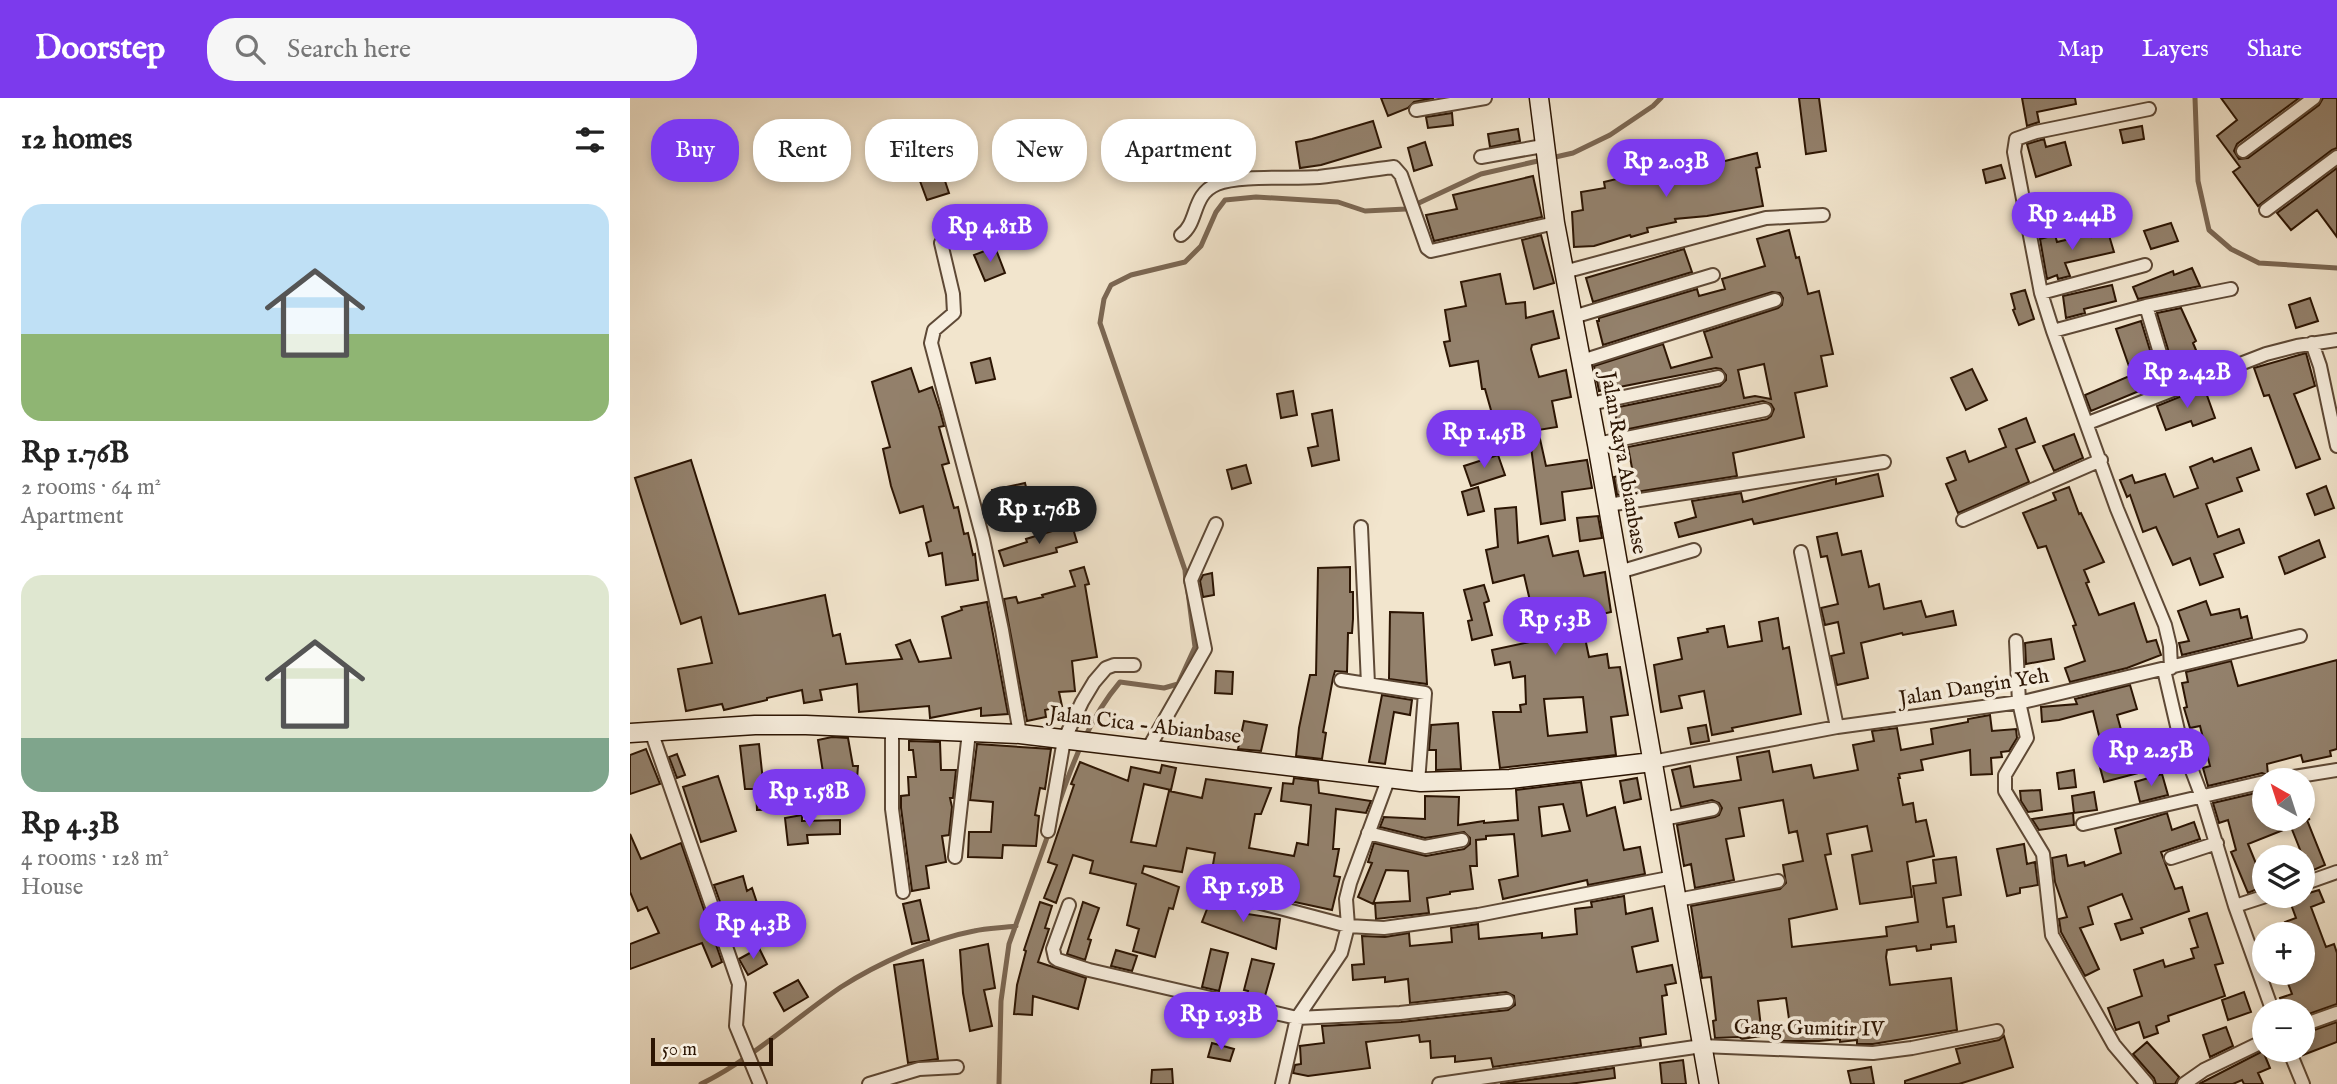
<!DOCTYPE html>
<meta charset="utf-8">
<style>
body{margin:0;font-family:"IM FELL English",serif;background:#f6f6f6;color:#222;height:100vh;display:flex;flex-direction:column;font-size:26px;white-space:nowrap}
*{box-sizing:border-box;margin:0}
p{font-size:23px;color:#767676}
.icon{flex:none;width:38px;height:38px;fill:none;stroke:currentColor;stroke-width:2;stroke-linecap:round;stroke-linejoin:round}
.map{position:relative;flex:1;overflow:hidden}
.sheet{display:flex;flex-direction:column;background:#fff;width:630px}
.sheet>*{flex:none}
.banner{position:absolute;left:21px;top:21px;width:665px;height:63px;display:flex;gap:14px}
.needle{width:46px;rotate:321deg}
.buttons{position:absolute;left:1622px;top:670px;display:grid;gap:14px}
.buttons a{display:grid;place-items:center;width:63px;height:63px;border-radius:50%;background:#fff;box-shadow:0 4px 10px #0003;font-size:35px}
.scale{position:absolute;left:21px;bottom:18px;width:122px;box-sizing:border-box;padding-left:7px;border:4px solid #2c1503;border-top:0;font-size:19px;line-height:24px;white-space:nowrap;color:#2c1503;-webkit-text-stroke:5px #f7eede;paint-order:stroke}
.price{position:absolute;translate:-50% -60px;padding:0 16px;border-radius:24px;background:#7c3aed;color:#fff;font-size:23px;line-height:46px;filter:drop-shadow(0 2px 4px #0008)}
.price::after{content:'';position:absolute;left:50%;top:42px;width:21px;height:16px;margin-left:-10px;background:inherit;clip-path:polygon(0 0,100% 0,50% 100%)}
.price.on{background:#222;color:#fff}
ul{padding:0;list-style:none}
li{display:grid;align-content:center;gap:14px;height:371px;padding:0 21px}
li span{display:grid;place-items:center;height:217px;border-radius:21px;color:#555}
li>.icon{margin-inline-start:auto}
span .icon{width:126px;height:126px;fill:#fffc;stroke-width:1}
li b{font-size:30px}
h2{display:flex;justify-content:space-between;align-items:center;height:84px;padding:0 21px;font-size:30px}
.pill{padding:0 24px;border-radius:28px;background:#fff;box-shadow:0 4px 10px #0003;font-size:24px;line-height:63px}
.pill.on{background:#7c3aed;color:#fff}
header{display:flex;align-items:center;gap:42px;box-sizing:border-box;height:98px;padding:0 35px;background:#7c3aed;color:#fff}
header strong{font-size:33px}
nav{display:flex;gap:38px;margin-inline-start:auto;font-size:24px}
.search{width:490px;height:63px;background:#f6f6f6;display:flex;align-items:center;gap:18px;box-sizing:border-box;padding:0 24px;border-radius:28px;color:#767676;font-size:26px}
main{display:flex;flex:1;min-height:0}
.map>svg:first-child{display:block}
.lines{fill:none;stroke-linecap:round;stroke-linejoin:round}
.stream{stroke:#7b6753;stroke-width:5}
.building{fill:#93816c;stroke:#2c1503;stroke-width:2;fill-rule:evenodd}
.street-casing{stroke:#5e4936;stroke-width:16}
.secondary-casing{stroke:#2c1503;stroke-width:21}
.street{stroke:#f7eede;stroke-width:12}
.secondary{stroke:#f7eede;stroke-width:18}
.labels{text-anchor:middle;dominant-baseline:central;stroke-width:7;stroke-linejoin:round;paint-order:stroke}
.street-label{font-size:21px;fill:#2c1503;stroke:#f7eede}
</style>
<header>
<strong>Doorstep</strong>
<div class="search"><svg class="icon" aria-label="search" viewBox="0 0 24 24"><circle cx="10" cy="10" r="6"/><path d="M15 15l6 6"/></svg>Search here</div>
<nav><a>Map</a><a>Layers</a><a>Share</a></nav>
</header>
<main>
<section class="sheet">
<h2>12 homes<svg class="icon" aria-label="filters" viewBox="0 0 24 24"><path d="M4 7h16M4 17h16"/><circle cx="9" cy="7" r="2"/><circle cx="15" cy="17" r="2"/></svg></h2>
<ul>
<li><span style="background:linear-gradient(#bfe0f5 60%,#8fb573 0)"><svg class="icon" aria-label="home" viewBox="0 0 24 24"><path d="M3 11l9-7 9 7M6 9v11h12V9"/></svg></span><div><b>Rp 1.76B</b><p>2 rooms · 64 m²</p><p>Apartment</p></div></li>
<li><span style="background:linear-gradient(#dfe7d0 75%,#7fa58c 0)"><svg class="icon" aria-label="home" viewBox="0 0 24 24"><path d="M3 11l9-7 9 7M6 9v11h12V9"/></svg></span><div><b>Rp 4.3B</b><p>4 rooms · 128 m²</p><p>House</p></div></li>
</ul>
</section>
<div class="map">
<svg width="1707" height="986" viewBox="0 0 1707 986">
<rect width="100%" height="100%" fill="#f2e5cd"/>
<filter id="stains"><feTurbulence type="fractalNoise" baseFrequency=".00286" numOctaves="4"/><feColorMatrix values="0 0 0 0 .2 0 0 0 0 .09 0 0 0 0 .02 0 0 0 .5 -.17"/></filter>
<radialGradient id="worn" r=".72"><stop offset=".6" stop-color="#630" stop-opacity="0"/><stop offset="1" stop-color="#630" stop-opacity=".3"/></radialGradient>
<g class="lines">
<path class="stream" d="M1565 0 1568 83 1579 132 1601 151 1629 165 1707 170
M556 485 555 472 470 225 474 201 481 187 501 177 555 164 571 148 586 114 595 102 626 99 708 104 735 113 776 111 851 76 943 55 980 37 1023 8 1031 0
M428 708C442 666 460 619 490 584L534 590 548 586 565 549 558 494
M71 986C122 961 164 921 211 889 247 866 301 841 344 833 357 830 372 830 386 828
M369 986 371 903 379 846 419 734"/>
</g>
<path class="building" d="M751 0H804L784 4 778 10 758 18Z
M1169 0H1189L1196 53 1176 56Z
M1392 0H1445L1446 6 1407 14 1409 24 1397 28Z
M1591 0H1669L1607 46 1604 53 1609 61 1618 60 1689 7 1693 0H1707V50L1702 52 1628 108 1603 74 1610 69 1587 38 1607 22Z
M822 15 823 27 798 30 796 19Z
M743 23 751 49 691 67 670 70 666 44 682 41Z
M1512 28 1514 41 1493 45 1490 32Z
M888 31 890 43 860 49 858 36Z
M1414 41 1416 49 1435 44 1441 67 1406 79 1397 46Z
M795 44 802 67 784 73 778 50Z
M1127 55 1130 69 1126 70 1133 108 1077 118 1045 121 1046 124 1017 130 1018 134 1001 139 1000 137 964 148 944 149 942 114 953 112 951 94 975 90 974 84 1040 68 1077 60 1079 67Z
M1371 67 1375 80 1356 85 1353 72Z
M310 68 319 95 297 102 287 75Z
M1707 70V139L1687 112 1661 132 1647 115Z
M903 78 912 119 804 143 796 117 827 111 823 97Z
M1541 125 1548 143 1521 151 1514 133Z
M1159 132 1166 160 1169 159 1178 196 1189 193 1203 256 1191 258 1197 288 1165 295 1174 339 1103 355 1107 378 987 397 984 379 1003 375 998 349 1137 321 1141 318 1144 311 1141 306 1133 303 989 333 984 310 1090 288 1096 282V277L1091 271 1086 270 969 293 964 268 1033 246 1041 270 1082 259 1074 234 1148 210 1152 207 1153 200 1150 195 1142 194 973 247 967 223H969V220L1067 191 1069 198 1095 191 1092 181 1135 168 1127 141ZM1134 266 1141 301 1125 298 1114 300 1108 272Z
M1478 134 1484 154 1435 165 1440 178 1428 181 1427 177 1417 181 1410 141 1425 137 1427 144 1461 136 1462 139Z
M911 137 924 185 904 191 892 142Z
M365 149 375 175 355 183 344 157Z
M1054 151 1062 174 963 204 956 180Z
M1562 170 1570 188 1508 201 1503 189 1543 173 1544 177Z
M870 176 876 206 895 204 896 220 923 213 929 240 902 247 901 251 909 279 936 272 941 299 922 303 927 329 908 332 916 368 957 362 962 390 932 394 935 422 911 426 900 341 870 344 855 291H852L848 263 820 268 814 244 820 243 815 212 836 208 831 184Z
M1482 187 1486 203 1454 211 1455 215 1436 220 1433 198Z
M1395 192 1404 221 1389 227 1383 212 1385 211 1381 196Z
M1680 200 1688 223 1666 230 1659 207Z
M1551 210 1566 243 1563 245 1574 271 1547 281 1527 215Z
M1511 223 1531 288 1509 293 1461 313 1455 297 1502 277 1486 231Z
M1676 255 1685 288 1664 296 1690 361 1666 370 1639 297 1634 298 1624 270Z
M360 260 365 281 346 285 341 265Z
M281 270 289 294 302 289 310 313 314 328 309 329 319 365 312 367 324 410 328 409 334 436 338 435 343 457 345 456 348 482 316 487 312 455 299 458 296 445 301 443 293 408 270 415 261 388 253 351 260 349 242 284Z
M1342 271 1357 302 1336 312 1321 280Z
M1574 289 1585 320 1563 328 1561 323 1536 332 1527 308Z
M663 293 667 317 651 320 647 296Z
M702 312 709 362 682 368 678 350 688 348 682 316Z
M1396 320 1405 344 1386 351 1399 384 1328 415 1316 386 1326 382 1317 360 1335 353 1339 364 1376 349 1369 331Z
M1444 336 1453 360 1424 373 1413 348Z
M1621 350 1629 372 1607 380 1612 393 1576 406 1588 439 1609 431 1614 445 1584 456 1593 479 1570 487 1560 460 1543 467 1526 429 1513 434 1500 397 1497 399 1490 382 1502 377 1505 385 1535 376 1544 399 1568 390 1560 369 1582 360 1584 364Z
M868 357 875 377 841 388 834 368Z
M61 362 109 516 195 497 203 538 210 536 216 566 272 561 266 547 280 542 289 564 321 560 312 519 332 512 331 509 357 504 378 616 351 618V610L300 620 299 608 229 614 227 586 190 592 192 602 174 605 172 592 137 600V602L94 612 92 606 56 613 48 571 82 565 71 519 51 526 5 380Z
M616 367 621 385 602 391 597 372Z
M1248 376 1253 398 1124 426 1122 421 1049 439 1045 425 1066 419 1062 403 1111 395 1113 404 1206 381V386Z
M395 385 400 405 366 413 362 392Z
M1696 388 1704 410 1685 417 1677 396Z
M848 389 854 413 838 417 832 394Z
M1439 389 1449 416 1451 415 1474 464 1454 472 1459 484 1456 485 1469 517 1504 505 1517 544 1526 542 1531 557 1497 570 1440 584 1435 570 1455 563 1443 528 1446 527 1416 448 1408 450 1393 415 1426 402 1423 395Z
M886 409 888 445 918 438 923 458 948 453 954 478 975 474 981 514 951 521 959 559 977 556 979 570 990 569 998 617 981 619 986 657 870 670 863 614H891L890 607 896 606 895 578 883 580 880 564 865 567 862 552 900 544 899 520H904L894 477 863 485 856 452 868 449 865 411ZM953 599 957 634 918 638 914 601Z
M968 418 972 440 950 443 947 420Z
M442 427 447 444 426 450 427 454 374 468 369 453 397 444 396 441Z
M1207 435 1212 457 1231 453 1239 489 1249 486 1254 511 1291 503 1296 519 1323 513 1326 527 1273 537 1272 535 1231 545 1238 580 1207 587 1201 558 1214 555 1208 524 1195 527 1191 510 1208 506 1197 458 1191 459 1187 439Z
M1689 442 1695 459 1655 476 1649 459Z
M454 469 459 486 455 487 467 559 442 563 445 593 429 594 432 608 415 612 416 619 397 623 374 501 386 499 388 505 413 499 412 497 445 488 440 473Z
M720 469V494H723V521L722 535H718L717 574 705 573 703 580 693 634 696 635 692 661 666 658 669 630 680 577H686L688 470Z
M582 475 584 497 573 499 570 483 573 477Z
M854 487 859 503 854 505 862 537 842 542 838 523 842 522 834 492Z
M1576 503 1581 517 1609 511 1611 520 1617 518 1622 540 1552 557 1549 545 1559 543 1548 513Z
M760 514 793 515 797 586 759 581Z
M1148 520 1153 551 1159 549 1171 616 1102 630 1103 633 1082 637 1074 593 1049 598 1052 610 1031 614 1024 567 1052 561 1048 540 1078 534 1077 531 1094 528 1098 549 1132 543 1129 524Z
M1421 541 1424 561 1396 566 1395 545Z
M1707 562V651L1700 653 1701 658 1673 664 1671 657 1637 666 1638 677 1632 675 1578 688 1573 670 1580 668 1570 628 1560 630 1554 610 1557 609 1552 585 1558 584 1556 574 1601 563 1608 588Z
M586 573 603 574 602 596 585 595Z
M1500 587 1507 611 1487 617 1496 650 1505 648 1512 674 1474 684 1466 655 1473 654 1463 613 1429 622 1412 624 1411 609 1447 606 1445 601Z
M752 597 782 602 780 617 764 614 755 666 739 664Z
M1360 617 1362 633 1386 631 1387 640 1379 653 1371 654 1372 659 1361 660 1362 676 1341 677 1340 652 1291 662 1293 672 1269 676 1270 680H1268L1273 707 1283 705 1286 724 1296 722 1304 758 1277 764 1282 799 1230 806 1222 757 1242 753 1237 728 1197 736 1201 756 1195 757 1207 811 1159 821 1162 849 1257 838 1256 829 1288 824 1283 788 1306 785 1303 762 1326 759 1331 797 1313 800 1317 829 1324 828 1326 844 1301 847V851L1287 853 1286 848 1257 852 1256 859 1260 887 1321 880 1327 932 1243 946H1227V942L1210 944V941L1189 943H1153L1151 930 1160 928 1156 900 1128 903 1132 938 1112 941 1109 939 1085 940 1083 923 1086 922 1081 879 1072 880 1061 808 1150 791 1156 785 1153 767 1173 763 1167 733 1159 735 1153 702 1109 710 1114 738 1096 741 1104 782 1065 790 1061 766 1054 768 1047 727 1085 719 1089 717 1092 710 1089 705 1082 702 1051 709 1042 672 1060 668 1064 689 1111 682 1107 659 1139 653 1143 674 1181 667 1184 680 1228 672 1223 647 1244 643 1242 633 1267 630 1271 652 1303 646 1301 631 1338 624V621Z
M614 623 637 627 631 653 608 651Z
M828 625 831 671 806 672V652H799L801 627Z
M1076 627 1079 643 1061 646 1058 630Z
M202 639 218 640 223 668H228L227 681H208V695H183V681H194L188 642Z
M279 643 310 644 311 672H326L323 700H320L322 709 319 737 312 738 316 764 296 768 299 790 282 793 271 710V698L279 697 278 679H286L283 652H279Z
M129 646 133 683H139V694H148V711L127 712 126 691H115L110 648Z
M347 646 421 651 415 691 410 690 405 717 409 718 406 748 373 747 372 760 338 759 339 734H361L363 704 340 702Z
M16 651 30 686 0 696V657Z
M47 656 55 677 47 680 39 659Z
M450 664 498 683 501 669 530 675 532 667 546 670 541 692 514 686 501 744 526 748 539 693 572 700 576 681 641 690 631 716H625L619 750 664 758 667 745 678 747 681 707 651 703 653 685 663 686 664 680 688 683 689 695 741 703 736 715 706 711 703 751H709L704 778 710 779 702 812 660 803 663 790 615 781V783L581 778 585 755 557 750 552 774 514 768 512 775 549 789 543 811 539 810 525 859 503 853 509 831 497 827 506 786 460 775 463 763 443 757 426 805 414 800 427 767 418 764 444 687 441 686Z
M1444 672 1446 689 1429 691 1427 675Z
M1532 676 1538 697 1510 704 1505 684Z
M88 678 106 733 71 744 53 689Z
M1007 680 1011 701 994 705 990 683Z
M951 684 957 718 985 709 994 752 1010 749 1015 776 958 787 957 782 873 801 869 782 888 778 884 736 856 738V741L846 742 847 768H840L843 791 820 794V796L797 800 799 815 746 821 745 805 780 803 778 773 756 772 743 806 728 799 742 765 738 764 744 745 796 758 834 751 840 746V740L834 734 795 740 750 729 754 719 795 721V698L829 699 828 727 854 723V725L888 722 886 692ZM933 706 940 733 912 738 909 709Z
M1410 692 1412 712 1398 714 1391 703 1390 693Z
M1464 694 1467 712 1444 715 1442 698Z
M1630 694 1634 709V721L1639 723 1644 721H1680L1677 722 1695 767 1679 774 1661 729 1618 746 1629 773 1634 770V788L1618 795 1601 754 1606 752 1598 722 1589 725 1583 705Z
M1443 715 1444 727 1409 732 1402 721Z
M1537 715 1542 732 1564 724 1570 741 1531 754 1545 791 1552 789 1559 813 1511 830 1513 835 1491 842 1485 826 1502 821 1492 796 1458 809 1463 826 1450 830 1469 871 1455 878 1431 834 1429 821 1437 819 1425 784 1422 760 1436 757 1438 768 1454 764 1455 768 1491 755 1485 731Z
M172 717V723L210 722V736L177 737 178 745 158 747 155 720Z
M0 736 11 761 51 745 92 864 82 869 72 845 0 871V846L29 835 17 809 8 813 0 794Z
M1394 746 1397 766 1405 764 1408 787 1390 790V795L1377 798 1367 751Z
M113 778 117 793 122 790 128 808 96 821 84 787Z
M1689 792 1694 804 1681 809 1696 849 1704 846 1707 855V906L1673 918V914H1654L1650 900 1662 896 1654 875H1673V836H1659L1655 824 1666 820 1659 801Z
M994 798 996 816 1022 810 1028 843 1002 849 1007 874 1042 867 1046 885 1035 887 1037 897 1032 898 1036 936 1010 940 1011 948 863 969 861 960 825 964V958L801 960 800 943 790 944 789 937 736 944 740 970 678 978 663 975 665 967 671 966 670 948 694 945 692 928 771 924 878 912 885 907 884 898 876 894 780 905 778 881 755 884V879L723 882 722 867 734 866 732 838 755 839 779 835 780 848 822 844 821 830 848 826 849 841 912 835V840L947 836 945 811 962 809 961 804Z
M581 801 594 805 593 809 612 812 611 815 650 821 646 851 572 824Z
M290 802 299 842 282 846 273 806Z
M410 804 422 808 415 830 419 831 408 864 456 880 448 911 403 898 402 917 384 916 387 887 396 853 394 852Z
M453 804 469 810 458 841 461 842 455 862 437 856Z
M1577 815 1593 865 1585 867 1595 898 1538 918 1539 923 1526 928 1528 935 1514 940 1509 924 1486 932 1478 910 1512 898 1504 872 1533 862 1535 869 1564 860 1561 851 1568 849 1559 821Z
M358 846 365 890 354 892 362 928 340 933 333 895 330 852Z
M129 850 137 866 118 877 109 861Z
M581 851 598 855 589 893 572 889Z
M486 852 507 858 502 873 481 868Z
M622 861 644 866 635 898 632 897 630 903 616 899 618 893 614 892Z
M293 862 308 961 278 965 264 867Z
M168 882 178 899 154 913 144 895Z
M1614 894 1621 914 1598 922 1592 902Z
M1707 924V944L1673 957V936Z
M1596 929 1603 948 1580 959 1573 937Z
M1374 938 1383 969 1329 986H1275V983L1330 965 1326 951 1369 942Z
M1517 944 1549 979 1545 986H1526L1524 980 1503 956Z
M582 945 604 951 600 963 578 959Z
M1633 953 1640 970 1628 975 1633 986H1614L1612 982 1603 986H1569Z
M1053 962 1056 986H1032L1030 965Z
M1241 969 1244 986H1221L1218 973Z
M984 970 985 980 939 986H870Z
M542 971 543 986H521L522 972Z"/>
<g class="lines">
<g class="street-casing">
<path id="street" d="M1519 11 1406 34 1386 41 1384 54 1411 195 1423 233 1487 411 1535 527 1540 548 1541 570
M786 12 855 0
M1613 53 1684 0
M851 59 913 48
M1636 112 1707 59
M551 137C569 124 561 97 587 86 608 77 663 81 689 79 714 76 739 72 764 69L771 77 797 150 801 153 925 125
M311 145 323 196 324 215 304 232 301 245 353 441 372 532 390 636
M934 174 1136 120 1193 117
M1411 195 1515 167
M1516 208 1541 292
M943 219 1083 177
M1423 233 1516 208 1601 191
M1682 245 1690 268 1707 348
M952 263 1145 202
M960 306 1088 279
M1458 325 1636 256 1667 248 1707 242
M967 346 1135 312
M978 407 1254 364
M1333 422 1471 362
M731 429 738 586
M1171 454 1207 629
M989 474 1064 452
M1386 543 1389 604 1397 640 1375 677V693L1413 756 1422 837 1484 947 1517 986
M1534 572 1550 641 1572 699 1605 808 1643 914
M711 582 795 595 788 684
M262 631V711L273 794
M21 633 109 886 106 928 130 986
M518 651 575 551 561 482 586 426
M1022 664 1207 629 1397 603 1670 538
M1645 682 1707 672
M1033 721 1083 711
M1453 726 1634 684
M418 733 434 642 452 604 464 584 476 570 484 567H504
M738 735 795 749 832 742
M325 759 339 634
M1541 760 1587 745
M1673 786 1707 774
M578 791 718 828 754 830 848 817 1044 779
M1047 802 1148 783
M439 807 423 851 425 860 428 862 459 872 667 920 770 915 877 903
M1605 808 1636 798
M1673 927 1707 915
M1659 952 1673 986
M239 986 289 971 327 969
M652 986 667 920 711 855 718 828 716 801 720 785 758 682
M809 986 1072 948 1243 955 1282 950 1367 933
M1554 986 1574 972 1634 943"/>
</g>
<g class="secondary-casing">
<path id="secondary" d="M909 0 925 125 967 346 1079 986
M0 635 125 627H176L390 636 791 684 880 681 1022 664"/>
</g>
<use href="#street" class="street"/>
<use href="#secondary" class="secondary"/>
</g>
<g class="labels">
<g class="street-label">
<text transform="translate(993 365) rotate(80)">Jalan Raya Abianbase</text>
<text transform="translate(1344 590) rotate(-9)">Jalan Dangin Yeh</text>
<text transform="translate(515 628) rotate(7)">Jalan Cica - Abianbase</text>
<text transform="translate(1179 931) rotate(1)">Gang Gumitir IV</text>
</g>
</g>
<rect width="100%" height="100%" filter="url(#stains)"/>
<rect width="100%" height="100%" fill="url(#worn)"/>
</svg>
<div class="buttons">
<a><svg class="needle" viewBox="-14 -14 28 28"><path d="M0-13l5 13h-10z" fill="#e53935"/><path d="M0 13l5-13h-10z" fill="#767676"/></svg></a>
<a><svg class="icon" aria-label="layers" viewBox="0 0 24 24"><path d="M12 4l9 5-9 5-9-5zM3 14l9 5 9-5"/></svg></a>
<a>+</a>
<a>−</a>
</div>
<div class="scale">50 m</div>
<b class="price" style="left:1036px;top:101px">Rp 2.03B</b>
<b class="price" style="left:1442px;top:154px">Rp 2.44B</b>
<b class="price" style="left:360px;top:166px">Rp 4.81B</b>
<b class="price" style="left:1557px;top:312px">Rp 2.42B</b>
<b class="price" style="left:854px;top:372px">Rp 1.45B</b>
<b class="price on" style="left:409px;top:448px">Rp 1.76B</b>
<b class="price" style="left:925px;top:559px">Rp 5.3B</b>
<b class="price" style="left:1521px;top:690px">Rp 2.25B</b>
<b class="price" style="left:179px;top:731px">Rp 1.58B</b>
<b class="price" style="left:613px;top:826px">Rp 1.59B</b>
<b class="price" style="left:123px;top:863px">Rp 4.3B</b>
<b class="price" style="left:591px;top:954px">Rp 1.93B</b>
<div class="banner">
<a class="pill on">Buy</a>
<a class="pill">Rent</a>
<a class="pill">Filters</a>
<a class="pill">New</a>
<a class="pill">Apartment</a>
</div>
</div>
</main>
